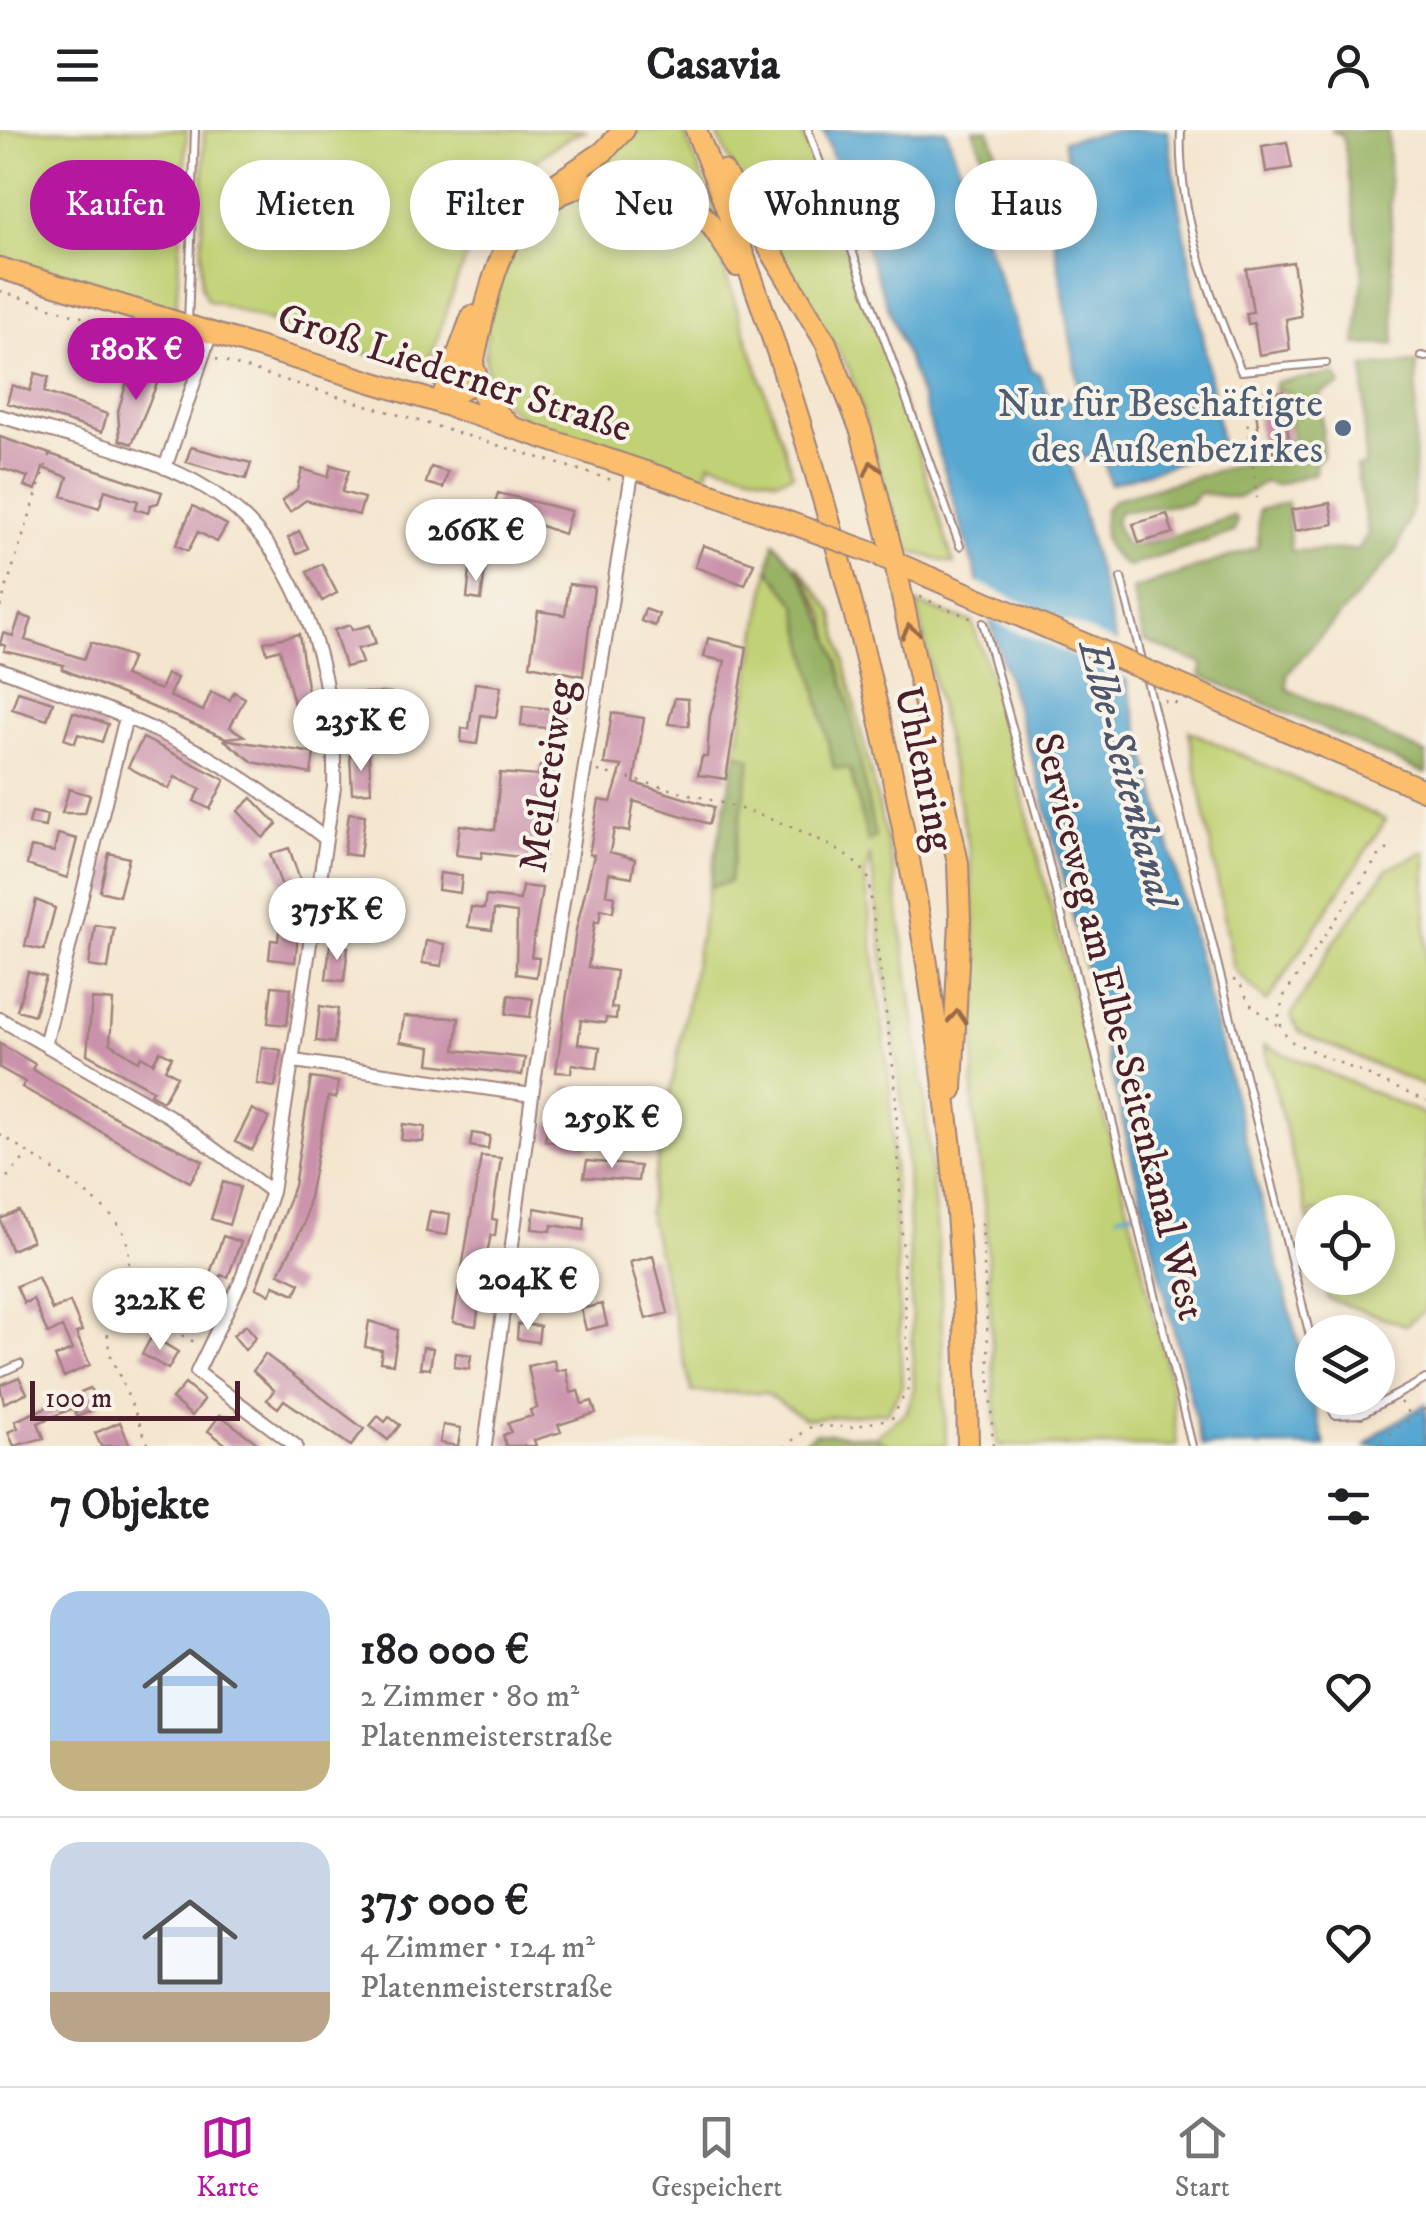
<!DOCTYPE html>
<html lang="de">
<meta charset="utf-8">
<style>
body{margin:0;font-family:"IM FELL DW Pica",serif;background:#f2f2f2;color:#202124;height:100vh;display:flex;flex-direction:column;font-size:38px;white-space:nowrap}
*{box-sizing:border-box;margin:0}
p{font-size:32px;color:#757577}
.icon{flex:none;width:55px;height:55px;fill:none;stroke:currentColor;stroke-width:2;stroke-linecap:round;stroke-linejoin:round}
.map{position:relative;height:1316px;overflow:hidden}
.drawer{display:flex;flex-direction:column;background:#fff;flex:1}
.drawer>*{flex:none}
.guide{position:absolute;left:30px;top:30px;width:1368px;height:90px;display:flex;gap:20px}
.buttons{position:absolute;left:1295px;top:1065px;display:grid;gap:20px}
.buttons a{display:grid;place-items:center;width:100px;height:100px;border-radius:50%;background:#fff;box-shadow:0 5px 15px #0003;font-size:50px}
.scale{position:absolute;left:30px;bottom:25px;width:210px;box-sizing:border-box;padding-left:10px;border:5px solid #4a1f2b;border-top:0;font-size:28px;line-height:35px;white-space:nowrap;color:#4a1f2b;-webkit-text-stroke:8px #f7f3e8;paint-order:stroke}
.price{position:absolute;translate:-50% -85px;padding:0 22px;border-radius:35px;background:#fff;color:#222;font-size:32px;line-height:65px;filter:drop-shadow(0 2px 5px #0008)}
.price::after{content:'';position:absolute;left:50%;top:60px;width:30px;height:22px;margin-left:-15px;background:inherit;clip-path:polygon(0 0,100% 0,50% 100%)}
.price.on{background:#b5179e;color:#fff}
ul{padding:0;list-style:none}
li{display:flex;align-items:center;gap:30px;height:250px;padding:0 50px}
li+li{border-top:2px solid #e0e0e0}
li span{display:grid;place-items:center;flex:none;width:280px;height:200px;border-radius:30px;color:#555}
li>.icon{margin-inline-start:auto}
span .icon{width:120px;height:120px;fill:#fffc;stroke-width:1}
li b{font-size:42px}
h2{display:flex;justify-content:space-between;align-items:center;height:120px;padding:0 50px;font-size:42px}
.tag{padding:0 35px;border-radius:45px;background:#fff;box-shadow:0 5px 15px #0003;font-size:35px;line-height:90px}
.tag.on{background:#b5179e;color:#fff}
header{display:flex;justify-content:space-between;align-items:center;height:130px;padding:0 50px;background:#fff;font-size:45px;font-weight:800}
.menu{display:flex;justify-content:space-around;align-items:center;height:140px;border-top:2px solid #e0e0e0;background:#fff;font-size:28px;color:#757577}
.menu a{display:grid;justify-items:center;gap:5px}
.menu .on{color:#b5179e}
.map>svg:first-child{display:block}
.green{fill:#c1d174;stroke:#867850;stroke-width:2.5}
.forest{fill:#98b366;stroke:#716948;stroke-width:2.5}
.water{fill:#56a7d1;stroke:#50637e;stroke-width:2.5}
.pier{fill:#f4e5ce}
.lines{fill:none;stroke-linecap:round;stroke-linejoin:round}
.stream{stroke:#56a7d1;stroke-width:4}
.building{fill:#ca92aa}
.service-casing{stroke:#9f827c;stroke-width:10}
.minor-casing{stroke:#9f827c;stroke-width:16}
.primary-casing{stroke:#9f827c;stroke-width:24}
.trunk-casing{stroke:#9f827c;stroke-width:24}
.path{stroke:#9f827c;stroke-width:2.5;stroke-dasharray:2.5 8;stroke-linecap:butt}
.service{stroke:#fff;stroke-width:6}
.minor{stroke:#fff;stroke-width:12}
.primary{stroke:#fabe6d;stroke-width:20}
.trunk{stroke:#fabe6d;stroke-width:20}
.primary-bridge-casing{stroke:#9f827c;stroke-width:24;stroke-linecap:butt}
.primary-bridge{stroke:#fabe6d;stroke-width:20}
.oneway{stroke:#996749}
.service-dot{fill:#5c6f8a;stroke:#f7f3e8;stroke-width:4}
.labels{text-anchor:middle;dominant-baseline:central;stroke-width:8;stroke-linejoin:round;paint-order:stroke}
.street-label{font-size:40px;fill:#4a1f2b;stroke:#f7f3e8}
.service-label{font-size:40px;fill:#4e5e75;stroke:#f7f3e8;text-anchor:end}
.water-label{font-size:42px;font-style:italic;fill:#4f556d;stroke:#f7f3e8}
</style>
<header><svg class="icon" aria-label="menu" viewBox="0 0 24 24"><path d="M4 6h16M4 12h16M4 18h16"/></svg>Casavia<svg class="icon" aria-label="person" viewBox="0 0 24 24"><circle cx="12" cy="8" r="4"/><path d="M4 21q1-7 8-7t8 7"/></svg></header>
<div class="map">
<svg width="1426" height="1316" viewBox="0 0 1426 1316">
<rect width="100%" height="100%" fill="#f7f3e8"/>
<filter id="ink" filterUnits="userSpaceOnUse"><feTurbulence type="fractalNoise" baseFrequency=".01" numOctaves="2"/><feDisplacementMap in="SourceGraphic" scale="20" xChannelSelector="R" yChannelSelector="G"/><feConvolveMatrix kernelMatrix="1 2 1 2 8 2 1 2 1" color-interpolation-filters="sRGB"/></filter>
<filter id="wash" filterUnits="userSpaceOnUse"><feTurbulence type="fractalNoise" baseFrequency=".0048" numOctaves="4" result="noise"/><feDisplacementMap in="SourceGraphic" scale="40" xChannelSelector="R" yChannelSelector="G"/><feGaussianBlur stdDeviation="2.25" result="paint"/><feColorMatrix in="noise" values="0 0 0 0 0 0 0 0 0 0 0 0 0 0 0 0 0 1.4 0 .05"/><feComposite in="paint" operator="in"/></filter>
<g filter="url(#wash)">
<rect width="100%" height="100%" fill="#f4e5ce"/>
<path class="green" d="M0 0H187L176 181 0 127Z
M204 0H588C570 5 555 16 541 27 469 85 462 140 432 223L423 236 399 234 207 170 201 156Z
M633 0H683L722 95C670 39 643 44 571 51Z
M715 0H801L893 243 954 434 912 422 901 410 849 239 748 70Z
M633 57C670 70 695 86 717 119L793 344 777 350 710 332 705 347C647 330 540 312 499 268 463 230 505 116 540 87 568 63 598 62 633 57Z
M796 433 833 482 894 742 924 965 940 1134 946 1316H891L875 1307 907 1281 914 1259 906 1007 870 724 865 747 890 956 902 1256 888 1282 805 1289 765 1263 692 1262 648 1082 709 757 729 752 750 629 736 623 769 439 797 475 834 637 850 638 868 712 826 486Z
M917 474 972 492 996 563 1126 1070 1171 1256 1177 1316H997L986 1091 973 972 977 852 970 723Z
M1189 601 1386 690 1267 872 1234 839Z
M1426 722V957L1299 902 1291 886 1333 814 1388 738Z
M1264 915 1426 985V1180L1405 1195 1328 1169 1323 1148H1378V1082H1312V1106Z"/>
<path class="forest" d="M973 0H989L1005 45 1004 53 992 49Z
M1330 0H1388L1395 214 1356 215 1363 145 1343 6Z
M1417 233 1413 378 1396 422 1287 544V559L1426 624V644L1200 545 1203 534 1144 511 1132 460 1258 417 1259 380 1287 372 1291 421 1358 419 1368 404 1356 337 1365 335 1364 237Z
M1335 244 1341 255 1321 263 1323 327 1315 333V343L1276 355 1264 352 1239 368 1199 363 1191 373 1118 382 1115 392 1125 415C1141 420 1212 393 1234 386L1237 391 1234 402 1128 437C1103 421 1101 407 1105 379L1115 369 1242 334 1247 319 1256 317 1266 328 1293 323 1287 261 1274 259 1276 252Z
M774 412C844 479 854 614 875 707L868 712 850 639 834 638 797 475 769 439Z
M736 623 751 629 729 752 709 757Z
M816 1303 875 1307 891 1316H797Z"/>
<path class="water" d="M823 0H946L1032 240 1039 244 1051 275 1073 267 1078 255 1046 59 1071 55 1064 10 1122 0H1167L1222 319 1110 354 1105 334 1092 325 1070 333 1325 1316H1202L1043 665 926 280Z
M1426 1274V1316H1366L1380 1302Z"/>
<path class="pier" d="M972 450 1124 516 1134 552 983 487Z"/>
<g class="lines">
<path class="stream" d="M1118 1085 1145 1078"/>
</g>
<g id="blocks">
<path class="building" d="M1287 12 1292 38 1266 42 1262 16Z
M1293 132 1301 186 1286 189 1290 220 1259 225 1254 193 1248 194 1246 183 1253 182 1246 139Z
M131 239 161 244 132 314 120 310 118 281Z
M35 243 49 247 44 262 107 284 102 302 7 273 12 255 30 261Z
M1283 261 1290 319 1261 322 1254 264Z
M0 307 162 362 158 373 150 375 148 383 135 379 138 371 105 360 99 378 62 366 68 347 43 338 36 360 24 356 28 347 0 338Z
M191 317 251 333 246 349 186 332Z
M331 335 349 340 342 362 364 368 359 385 306 370 290 382 282 371 297 359 302 339 328 347Z
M431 337 448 342 443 358 426 353Z
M498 363 571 381 564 404 493 379Z
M1330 373 1334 394 1295 401 1291 380Z
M193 376 227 395 217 412 198 402 188 421 176 415Z
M1167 384 1173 403 1139 413 1133 394Z
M299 401 308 418 297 424 288 408Z
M703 415 754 433 745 455 695 437Z
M322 434 337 463 322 471 307 442Z
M470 439 485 440 481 470 467 468Z
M569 454 594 457 583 546 530 535 538 481 565 485Z
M645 479 659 484 655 496 641 491Z
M20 485 32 489 25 510 84 529 91 512 132 527 124 546 160 560 167 544 177 548 169 566 203 581 211 562 230 570 234 562 245 568 230 597 244 606 226 608 62 539 64 535 4 521 6 516 0 514 3 503 13 506Z
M350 495 352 500 370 495 376 514 357 519 362 533 345 537 334 500Z
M299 504 313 596 300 597 280 519 267 523 264 512Z
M708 508 747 517 726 649 698 645 702 627H707L710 586 725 531 704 527Z
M475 553 501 556 496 587 481 585 477 614 461 612 462 598 469 599Z
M18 561 53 572 47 590 12 579Z
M363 563H391L394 586 352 595 347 565Z
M675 568 688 569 689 596 668 594Z
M523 576 564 580 562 599 521 596Z
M73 582 108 594 102 612 78 604 75 613 64 609Z
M612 583 644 588 634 653 714 677 709 694 634 671 629 702 614 699 610 722 635 729 632 747 609 743 606 764 615 766 613 782 601 779 599 792 595 791 588 837 616 841 611 878H617L616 889 606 888 605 893 581 890 578 914 600 917 597 938 572 934 571 943 556 942 576 800 594 725 589 724 599 670 611 672 622 636 604 634Z
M143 608 225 650 210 679 194 671 201 659 175 647 169 659 128 637Z
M223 609 314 623 311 644 253 632Z
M369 624 371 662 352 663 350 625Z
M540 636 558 639 555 692H551L542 737 525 735 526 728 482 722 481 728 456 725 460 695 495 700 500 643 538 646Z
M69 659 90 665 85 683H62Z
M252 668 277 694 263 708 238 681Z
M32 682 47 685 45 697 29 694Z
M349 683 365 685 360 726 344 724Z
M58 704 77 709 67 748 27 735 31 717 54 722Z
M289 718 304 761 286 767 270 724Z
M109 723 129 728 119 766 100 761Z
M440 743 462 746 460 763 438 760Z
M340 752 357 754 353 790 334 787Z
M522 756 542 758 531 827 539 828 536 847 516 844 517 783 494 780 492 800 468 797 471 777 484 779 486 766 520 770Z
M36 770 55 778 44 820 25 816Z
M280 794 299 796 295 832 269 829 271 810 278 811Z
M95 795 114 798 108 839 89 836Z
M426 811 445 814 442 836 422 833Z
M330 815 348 817 344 851 326 849Z
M28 842 46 847 34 885 17 880Z
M272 856 291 858 287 895 268 893Z
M509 865 533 869 530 887 506 884Z
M92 869 113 871 110 913 138 931 141 926 153 933 160 921 172 927 165 939 177 946 163 971 150 964 153 960 87 924Z
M320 876 338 879 334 913 316 911Z
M404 886 459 888 455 920 525 928 522 945 429 934 431 917 400 912Z
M0 914 35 934 32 939 120 990 203 1031 190 1052 22 957 25 952 0 938Z
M262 917 281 920 275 957 257 954Z
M311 948 338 952 336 968 328 967 304 1094 279 1143 300 1153 295 1164 274 1155 270 1164 256 1158 294 1056Z
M567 957 594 961 590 989 608 992 606 1005 591 1003 588 1019 545 1010 548 993 561 995Z
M252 979 269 988 252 1020 235 1012Z
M403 994 425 997 423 1012 401 1010Z
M472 1003 490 1006 488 1019 470 1016Z
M481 1026 501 1028 492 1089 497 1090 495 1106 491 1105 485 1132 476 1196 453 1192Z
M587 1031 640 1036 638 1051 584 1047Z
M223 1052 240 1057 229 1095 211 1089Z
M535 1078 585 1087 584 1100 552 1095 551 1101 532 1099Z
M19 1081 32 1111 11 1120 0 1089Z
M430 1081 450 1084 447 1105 426 1102Z
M223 1106 241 1112 228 1147 221 1145 205 1167 201 1199 182 1196 187 1164 202 1149 207 1152Z
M653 1126 668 1183 646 1189 630 1132Z
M522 1132 538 1135 536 1151 520 1149Z
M38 1147 52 1180 70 1172 82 1201 76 1203 90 1235 64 1247 55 1227 72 1220 62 1197 48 1204 33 1169 24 1173 16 1156Z
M602 1174 607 1195 586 1200 581 1179Z
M369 1191 398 1200 393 1234 380 1232 382 1220 365 1217Z
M518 1194 540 1196 538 1212 517 1209Z
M246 1195 256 1207 245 1220 233 1205Z
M152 1206 178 1222 168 1239 142 1224Z
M423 1217 433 1218 430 1239 420 1238Z
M456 1223 471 1225 469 1239 454 1237Z
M265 1224 364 1299 351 1316 284 1270 278 1278 267 1270 274 1260 253 1241Z
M554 1230 556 1241 566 1239 571 1263 578 1261 582 1274 592 1271 596 1283 558 1295 561 1302 534 1310 536 1316H506L503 1305 511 1302 508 1293 532 1286 530 1280 537 1278 528 1236Z
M19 1247 27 1263 4 1273 0 1255Z
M185 1254 204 1270 192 1286 172 1269Z
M90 1258 99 1277 77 1287 73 1278 38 1293 44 1308 14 1316 8 1302 18 1298 15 1291Z
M220 1285 261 1316H228L208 1301Z
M378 1286 385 1292 389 1287 400 1295 388 1310 370 1296Z
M120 1292 130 1316H101L95 1303Z
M443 1295 461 1298 458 1316 440 1313Z"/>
</g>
</g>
<g filter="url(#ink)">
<use href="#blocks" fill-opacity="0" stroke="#9f827c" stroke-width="2.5"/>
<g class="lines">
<g class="service-casing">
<path id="service" d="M808 0 960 416
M1181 0C1177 83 1210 164 1241 241L1326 233
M188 194 195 0
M1421 226 1426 227
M1121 448 1143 534
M983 493 1040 697 1192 1316
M1146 547 1312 1214
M0 1243 20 1234
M1326 1268 1335 1285 1361 1284 1426 1249"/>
</g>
<g class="minor-casing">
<path id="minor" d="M0 286C64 306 137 320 196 352 301 409 337 545 334 657L272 1062 241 1151 197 1242 296 1316
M165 338 210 205
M0 539C67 564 136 588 199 622 245 647 285 678 326 709
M0 889 169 986 272 1062
M45 915 126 587
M294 931 532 965
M485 1316 532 965 633 337"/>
</g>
<g class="primary-casing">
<path id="primary" d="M0 138 440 273 714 365
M882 427 929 447
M1178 554 1426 661"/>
</g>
<g class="trunk-casing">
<path id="trunk" d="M696 0C862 415 963 868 968 1316
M723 41 826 213 861 301 895 433 958 733 960 790 952 960
M542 63 603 22 624 0
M474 238 484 269 511 297
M440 273 467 256C480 212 484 166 503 123 537 51 636 25 697 80 714 95 725 117 737 136
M440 273 472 186"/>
</g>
<path class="path" d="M0 161 189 221
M216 229 615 351
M1242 252 1257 368
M920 467 973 489
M0 477 52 317
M1164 571 1179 574
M598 641C665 658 827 692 868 746L895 952 909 1257 892 1288 853 1297 812 1296 785 1316
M1388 719 1378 727 1284 866 1278 889 1288 910 1426 971
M1233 850 1239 852 1250 874 1278 896
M0 1004C30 1025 113 1074 125 1106 134 1129 124 1151 128 1175L198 1214
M0 1055 27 1025
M982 1093 993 1316
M126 1168 107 1196 109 1221 149 1316
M1401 1272 1411 1286
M1372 1316 1426 1279"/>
<use href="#service" class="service"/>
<use href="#minor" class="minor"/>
<use href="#primary" class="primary"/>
<use href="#trunk" class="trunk"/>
<g class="primary-bridge-casing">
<path id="primary-bridge" d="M714 365 876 424
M929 447 1178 554"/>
</g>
<use href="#primary-bridge" class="primary-bridge"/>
</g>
<defs><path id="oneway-chevron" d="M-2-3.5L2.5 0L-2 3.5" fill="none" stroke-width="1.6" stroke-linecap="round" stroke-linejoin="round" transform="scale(2.5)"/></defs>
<g class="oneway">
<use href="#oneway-chevron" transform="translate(872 338) rotate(-105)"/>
<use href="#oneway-chevron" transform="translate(910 501) rotate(-102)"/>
<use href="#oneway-chevron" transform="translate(957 887) rotate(-87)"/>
</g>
</g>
<circle class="service-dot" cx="1343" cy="298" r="10"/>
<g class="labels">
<g class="street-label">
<text transform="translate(454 244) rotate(18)">Groß Liederner Straße</text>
<text transform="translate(923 639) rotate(78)">Uhlenring</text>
<text transform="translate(549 646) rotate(-81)">Meilereiweg</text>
<text transform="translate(1118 897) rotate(76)">Serviceweg am Elbe-Seitenkanal West</text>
</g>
<g class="service-label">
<text x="1323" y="275">Nur für Beschäftigte<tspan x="1323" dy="46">des Außenbezirkes</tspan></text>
</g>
<g class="water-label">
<text transform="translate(1126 644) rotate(75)">Elbe-Seitenkanal</text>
</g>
</g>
</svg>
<div class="buttons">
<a><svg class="icon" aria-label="locate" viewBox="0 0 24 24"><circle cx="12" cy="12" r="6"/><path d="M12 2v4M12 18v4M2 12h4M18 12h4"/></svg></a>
<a><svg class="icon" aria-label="layers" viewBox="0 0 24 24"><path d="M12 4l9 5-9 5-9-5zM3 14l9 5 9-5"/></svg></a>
</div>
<div class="scale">100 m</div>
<b class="price on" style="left:136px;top:273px">180K €</b>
<b class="price" style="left:476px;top:454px">266K €</b>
<b class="price" style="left:361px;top:644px">235K €</b>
<b class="price" style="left:337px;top:833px">375K €</b>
<b class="price" style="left:612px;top:1041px">259K €</b>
<b class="price" style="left:528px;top:1203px">204K €</b>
<b class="price" style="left:160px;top:1223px">322K €</b>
<div class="guide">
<a class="tag on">Kaufen</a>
<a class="tag">Mieten</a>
<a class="tag">Filter</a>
<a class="tag">Neu</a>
<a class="tag">Wohnung</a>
<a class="tag">Haus</a>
</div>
</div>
<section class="drawer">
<h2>7 Objekte<svg class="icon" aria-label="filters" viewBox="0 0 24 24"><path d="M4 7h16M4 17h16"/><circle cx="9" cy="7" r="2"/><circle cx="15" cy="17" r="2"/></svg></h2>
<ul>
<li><span style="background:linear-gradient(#a9c7e8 75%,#c2b280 0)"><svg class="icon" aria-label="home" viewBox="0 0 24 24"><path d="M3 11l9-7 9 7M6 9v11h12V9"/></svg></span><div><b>180 000 €</b><p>2 Zimmer · 80 m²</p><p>Platenmeisterstraße</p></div><svg class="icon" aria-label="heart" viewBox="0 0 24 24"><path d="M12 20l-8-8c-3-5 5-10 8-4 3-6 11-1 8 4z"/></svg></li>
<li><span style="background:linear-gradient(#c9d6e8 75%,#b9a48a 0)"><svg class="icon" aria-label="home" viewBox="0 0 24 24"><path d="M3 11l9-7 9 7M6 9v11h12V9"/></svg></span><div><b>375 000 €</b><p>4 Zimmer · 124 m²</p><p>Platenmeisterstraße</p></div><svg class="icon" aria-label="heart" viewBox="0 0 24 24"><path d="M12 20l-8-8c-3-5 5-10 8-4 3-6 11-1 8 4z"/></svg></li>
</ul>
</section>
<nav class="menu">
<a class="on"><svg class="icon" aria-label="map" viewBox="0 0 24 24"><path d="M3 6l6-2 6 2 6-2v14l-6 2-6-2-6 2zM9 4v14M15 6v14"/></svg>Karte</a>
<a><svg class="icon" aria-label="saved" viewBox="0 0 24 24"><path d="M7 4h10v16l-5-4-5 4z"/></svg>Gespeichert</a>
<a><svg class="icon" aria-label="home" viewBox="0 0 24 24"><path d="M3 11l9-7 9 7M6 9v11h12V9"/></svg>Start</a>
</nav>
